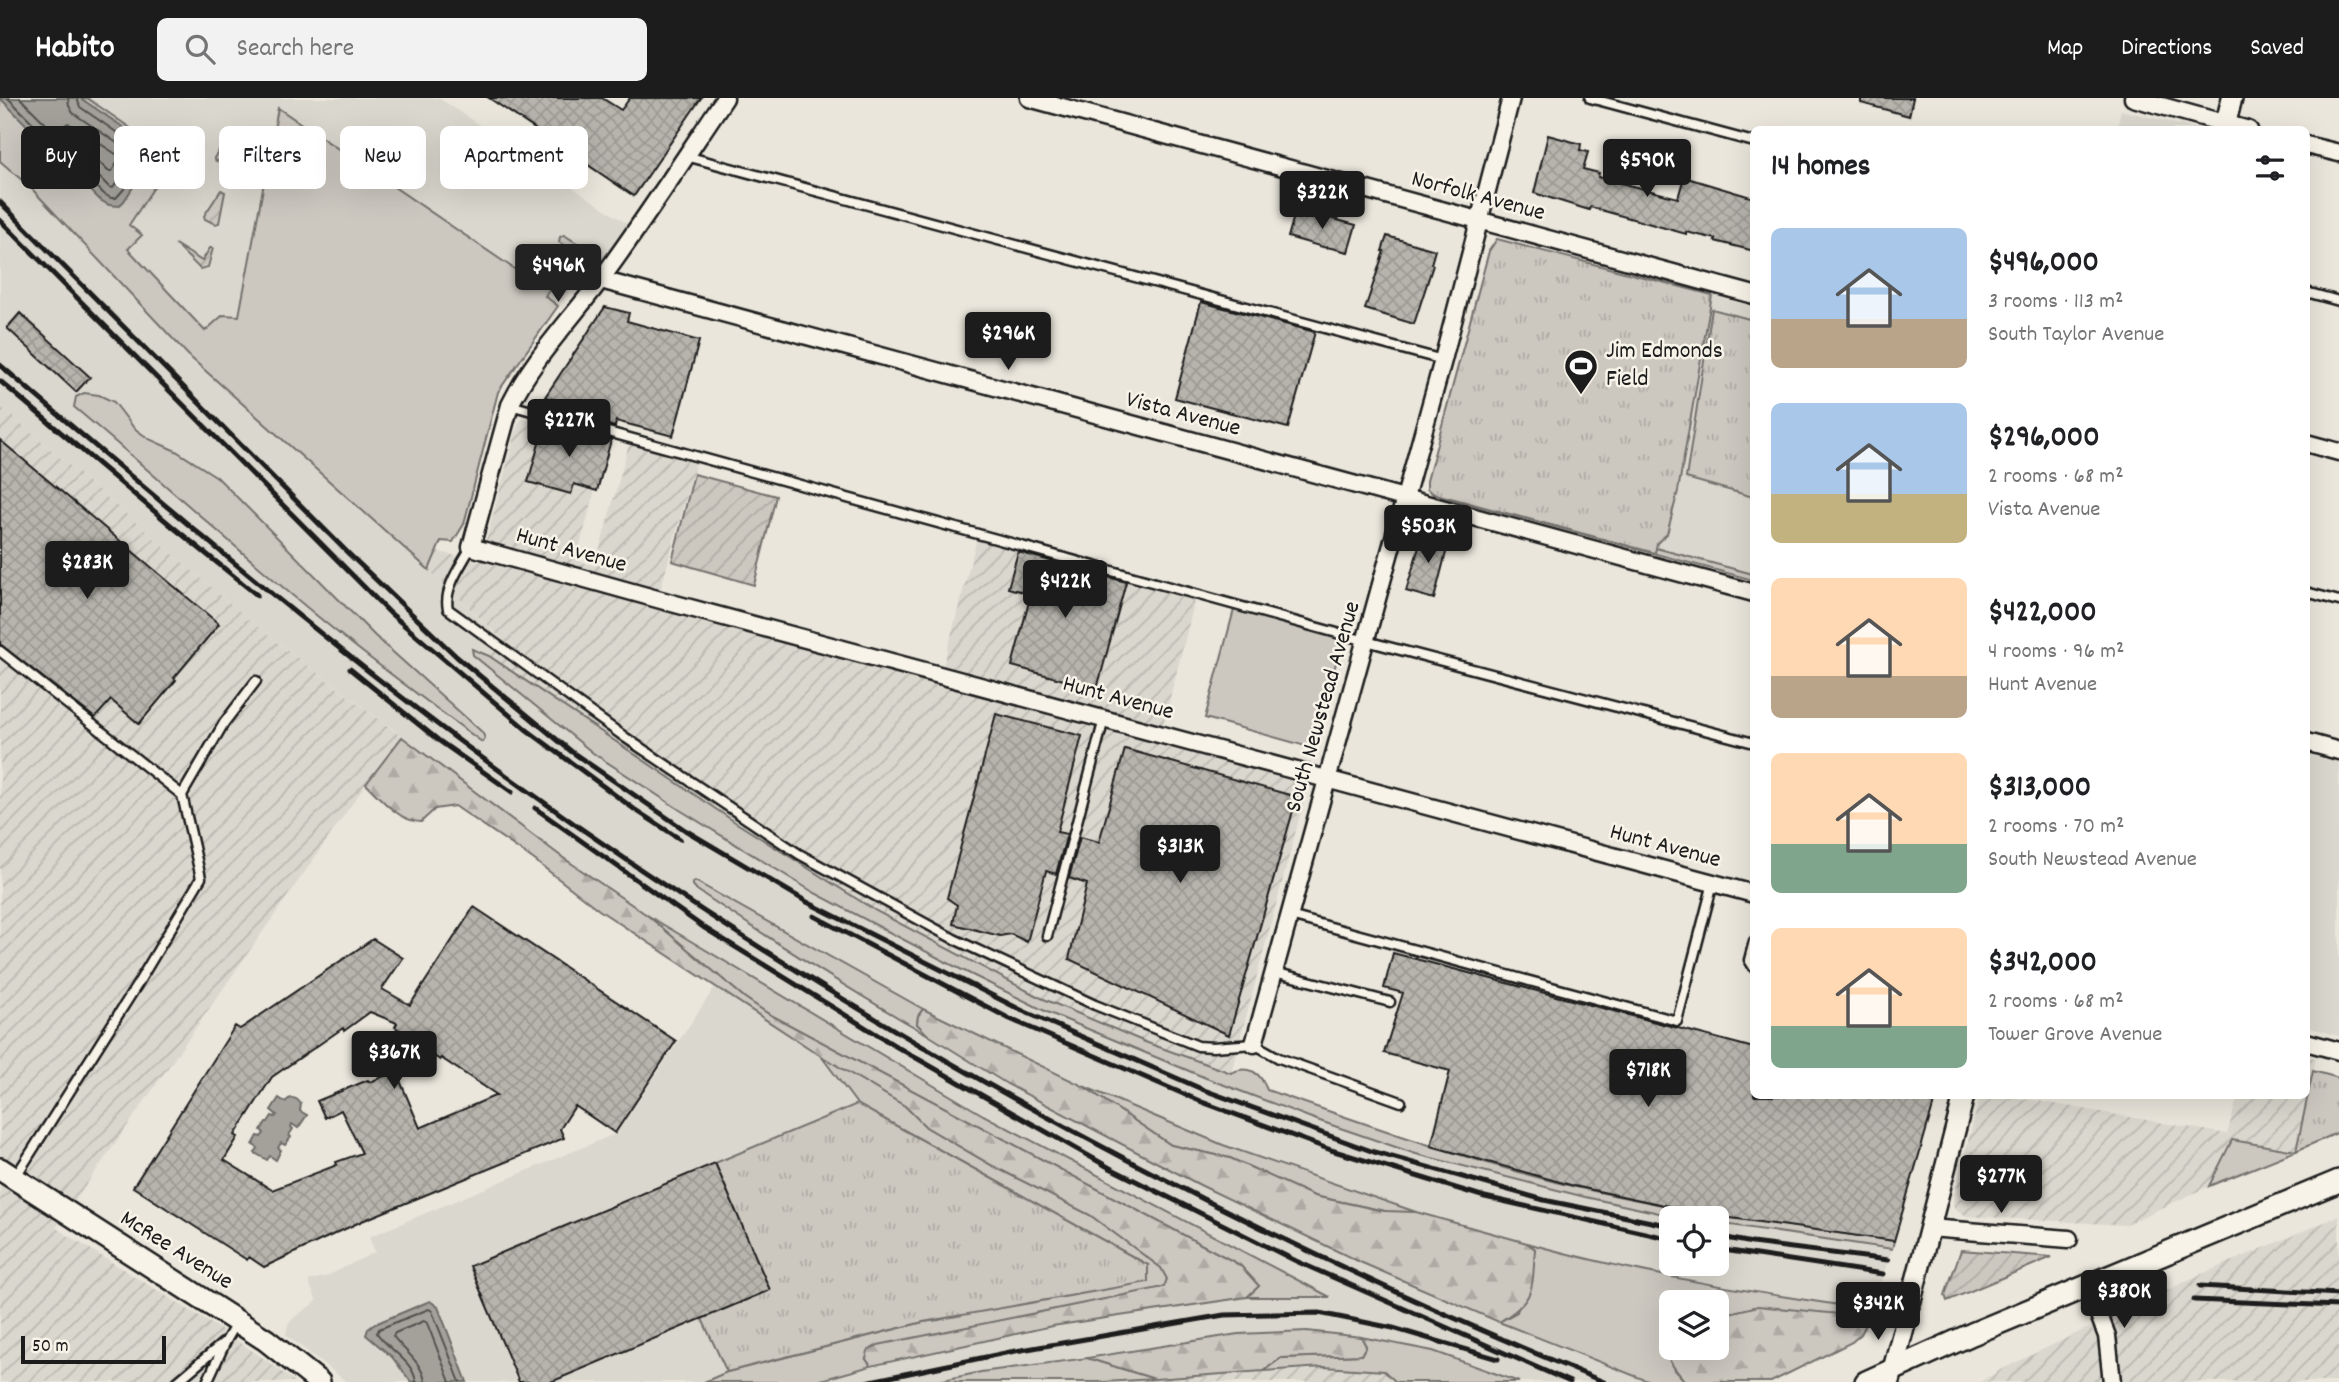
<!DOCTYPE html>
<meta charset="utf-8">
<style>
body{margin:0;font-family:Dekko,sans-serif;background:#f2f2f2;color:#202124;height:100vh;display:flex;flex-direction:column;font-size:26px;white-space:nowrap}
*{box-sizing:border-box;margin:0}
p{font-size:23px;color:#757577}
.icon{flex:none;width:38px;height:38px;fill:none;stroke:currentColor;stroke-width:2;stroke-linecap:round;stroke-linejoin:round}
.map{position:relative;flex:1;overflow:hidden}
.drawer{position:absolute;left:1750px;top:28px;width:560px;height:973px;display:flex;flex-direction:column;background:#fff;border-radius:10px;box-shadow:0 7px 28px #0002}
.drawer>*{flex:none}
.banner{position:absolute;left:21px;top:28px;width:665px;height:63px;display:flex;gap:14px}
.buttons{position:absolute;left:1659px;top:1108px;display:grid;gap:14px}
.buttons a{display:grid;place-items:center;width:70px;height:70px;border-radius:10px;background:#fff;box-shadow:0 7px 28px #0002;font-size:35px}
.scale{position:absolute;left:21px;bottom:18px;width:145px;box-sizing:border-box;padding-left:7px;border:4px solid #1c1c1c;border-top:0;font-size:19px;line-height:24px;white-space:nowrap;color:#1c1c1c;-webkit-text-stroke:5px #f7f3e8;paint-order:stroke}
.price{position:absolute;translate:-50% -60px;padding:0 16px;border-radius:7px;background:#1c1c1c;color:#fff;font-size:23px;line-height:46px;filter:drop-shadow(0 2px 4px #0008)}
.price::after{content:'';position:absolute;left:50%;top:42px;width:21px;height:16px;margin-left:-10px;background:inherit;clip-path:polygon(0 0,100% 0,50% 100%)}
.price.selected{background:#222;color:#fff}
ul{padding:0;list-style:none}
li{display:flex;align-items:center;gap:21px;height:175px;padding:0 21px}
li span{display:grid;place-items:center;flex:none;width:196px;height:140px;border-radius:10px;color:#555}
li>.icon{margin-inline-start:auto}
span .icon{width:84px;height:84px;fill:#fffc;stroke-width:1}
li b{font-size:30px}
h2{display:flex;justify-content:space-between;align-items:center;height:84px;padding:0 21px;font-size:30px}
.tag{padding:0 24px;border-radius:10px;background:#fff;box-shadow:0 7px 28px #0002;font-size:24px;line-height:63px}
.tag.selected{background:#1c1c1c;color:#fff}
header{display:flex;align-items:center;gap:42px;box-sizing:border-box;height:98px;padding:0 35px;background:#1c1c1c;color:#fff}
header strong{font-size:33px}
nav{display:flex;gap:38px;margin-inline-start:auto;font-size:24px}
.search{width:490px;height:63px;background:#f2f2f2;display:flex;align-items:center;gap:18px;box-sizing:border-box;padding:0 24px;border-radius:10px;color:#757577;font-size:26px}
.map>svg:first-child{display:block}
.built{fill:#dad7ce;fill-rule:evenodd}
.industrial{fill:url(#industrial-furrows)}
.grass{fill:#ccc8c0;stroke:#74726e;stroke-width:2}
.forest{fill:url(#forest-firs);stroke:#74726e;stroke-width:2}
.park{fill:url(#park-tufts);stroke:#74726e;stroke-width:2}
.garden{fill:url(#garden-furrows);stroke:#74726e;stroke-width:2}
.water{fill:#a3a19a;stroke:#6d6c68;stroke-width:2}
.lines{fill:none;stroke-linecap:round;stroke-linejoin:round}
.shore{stroke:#52514e;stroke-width:2}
.building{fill:url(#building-cross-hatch);stroke:#1c1c1c;stroke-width:2;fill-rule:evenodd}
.service-casing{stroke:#1c1c1c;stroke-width:13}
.minor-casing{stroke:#1c1c1c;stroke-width:21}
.tertiary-casing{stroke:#1c1c1c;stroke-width:24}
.secondary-casing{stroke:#1c1c1c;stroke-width:26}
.service{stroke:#f7f3e8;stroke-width:8}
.minor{stroke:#f7f3e8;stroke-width:16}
.tertiary{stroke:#f7f3e8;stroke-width:19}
.secondary{stroke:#f7f3e8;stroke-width:21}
.rail{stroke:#1c1c1c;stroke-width:5}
.labels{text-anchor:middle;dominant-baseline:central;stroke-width:5;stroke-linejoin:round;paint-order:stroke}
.street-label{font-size:24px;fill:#1c1c1c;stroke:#f7f3e8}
.poi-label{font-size:24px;fill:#1c1c1c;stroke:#f7f3e8;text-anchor:start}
</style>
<header>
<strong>Habito</strong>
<div class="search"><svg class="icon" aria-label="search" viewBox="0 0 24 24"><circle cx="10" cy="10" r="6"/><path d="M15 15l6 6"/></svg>Search here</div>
<nav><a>Map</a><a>Directions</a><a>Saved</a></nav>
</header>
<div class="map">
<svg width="2339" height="1284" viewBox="0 0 2339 1284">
<defs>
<pattern id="industrial-furrows" width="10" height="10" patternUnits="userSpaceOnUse" patternTransform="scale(1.75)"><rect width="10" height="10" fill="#dad7ce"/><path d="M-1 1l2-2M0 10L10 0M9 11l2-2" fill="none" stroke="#bab8b0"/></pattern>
<pattern id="forest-firs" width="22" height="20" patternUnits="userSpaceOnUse" patternTransform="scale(1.75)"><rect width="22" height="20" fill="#ccc8c0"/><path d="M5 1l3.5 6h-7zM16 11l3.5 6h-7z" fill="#afaba4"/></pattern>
<pattern id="park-tufts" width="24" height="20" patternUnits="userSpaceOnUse" patternTransform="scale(1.75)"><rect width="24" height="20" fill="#ccc8c0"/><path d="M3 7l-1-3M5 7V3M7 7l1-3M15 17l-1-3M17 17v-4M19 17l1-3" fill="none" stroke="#afaba4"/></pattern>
<pattern id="garden-furrows" width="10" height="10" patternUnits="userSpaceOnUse" patternTransform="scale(1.75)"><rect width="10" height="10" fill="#ccc8c0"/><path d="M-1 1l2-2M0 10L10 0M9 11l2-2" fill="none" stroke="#afaba4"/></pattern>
<pattern id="building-cross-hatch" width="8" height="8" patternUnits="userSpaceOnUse" patternTransform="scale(1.75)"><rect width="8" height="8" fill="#b6b4ac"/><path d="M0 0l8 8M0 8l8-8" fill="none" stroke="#9c9a93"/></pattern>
</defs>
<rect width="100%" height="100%" fill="#eae6dc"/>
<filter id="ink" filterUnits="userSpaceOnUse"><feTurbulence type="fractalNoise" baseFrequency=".0143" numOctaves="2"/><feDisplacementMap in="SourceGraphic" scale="14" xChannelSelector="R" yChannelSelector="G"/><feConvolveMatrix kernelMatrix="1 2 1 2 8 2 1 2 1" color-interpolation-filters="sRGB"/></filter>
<g filter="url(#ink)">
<path class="built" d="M0 0H439L629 127 589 186 578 179 558 208 284 23 235 286Z
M2121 12 2196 31H2117Z
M0 63 31 90 190 259 429 472 502 542 489 558 473 551 946 864 1047 914 1206 980 1314 1021 1416 1056 1585 1099 1685 1120H1671V1166H1717V1125L1892 1151 1872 1212 1773 1197 1643 1173 1561 1154 1416 1114 1223 1047 1083 988 923 911 693 786 697 792 857 897 1007 986 1200 1087 1360 1164 1499 1224 1650 1284H1519L1433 1253 1361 1239 1307 1233 1238 1236 981 1274 934 1284H814L871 1268 1052 1228 1247 1199 1329 1198 983 1017 647 817 562 759 265 535 0 308ZM74 310 124 318 135 330 149 341 176 353 217 379 375 538 482 634 485 640 481 644 336 533Z
M1712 197 1753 209V482L1655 455 1657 445 1668 436 1678 393Z
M2306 656 2339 664V938L2307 929Z
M715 889 821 958 857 1006 727 1274 704 1284H347L286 1237 288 1226 296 1218 317 1203 308 1183 327 1178 375 1154 369 1139 617 1035Z"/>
<path class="industrial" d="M0 308 265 535 402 639 366 686 56 1130 220 1231 269 1264 295 1284H0Z
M522 320 609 341 576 462 595 468 629 346 696 364 655 511 938 587 977 440 1195 502 1158 647 1297 684 1306 688V695L1231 975 1145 944 1039 899 876 813 735 724 489 558 502 541 429 472 436 453 480 464 518 326Z
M2307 958 2316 960 2296 1053 2232 1042 2209 1088 2125 1127 1967 1118 1955 1111 1953 1106 1954 1097 1980 998H2008L2227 1036 2238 998H2306Z
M2339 1118V1284H1980L2002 1271 2197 1178Z
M1324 1269 1384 1273 1396 1284H1104Z"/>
<path class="grass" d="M0 0H80L163 57 165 54 174 59 129 127 142 137 128 151 205 233 223 217 239 218 278 10 538 187 540 172 553 179 572 153 559 144 560 139 564 137 580 147 545 198 558 208 498 294 464 426 453 444 441 443 429 472 190 259 31 90 0 63Z
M84 295 99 297 114 304 134 330 149 341 176 353 217 379 375 538 482 634 485 640 482 644C433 608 384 572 337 534 247 462 163 383 74 309L76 299Z
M1435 391 1753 476V482L1433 396Z
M1235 508 1343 539 1313 650 1205 620Z
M472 551 489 558 735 724 876 813 1039 899 1145 944 1231 975C1249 966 1261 975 1267 992 1369 1027 1471 1064 1576 1089 1681 1113 1787 1128 1894 1143L1892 1151 1717 1125V1120L1673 1118 1585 1099 1416 1056 1314 1021 1206 980 1047 914 946 864 813 794 680 712 593 655 473 557Z
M695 783 923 911 918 918 917 926 928 937C849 892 773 843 697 792L692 786Z
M647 817 983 1017 1330 1199H1247L1259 1188 1240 1167 767 915 745 900Z
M821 958 905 1008 926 1029 993 1068 1090 1117 1162 1170 1167 1181 1164 1189 866 1261 871 1268 814 1284H704L727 1274 923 1224 939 1222 1148 1167 857 1006Z
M1083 988 1223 1047 1416 1114H1390L1314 1098 1230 1060 1171 1047Z
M2232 1042 2296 1053 2209 1088Z
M1527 1145C1640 1177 1757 1195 1872 1212L1870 1219 1758 1209 1717 1218V1204H1671V1236L1667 1243 1675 1272 1686 1284H1650L1499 1224 1517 1214 1535 1151Z
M1361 1239 1433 1253 1519 1284H1396L1384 1273 1324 1269 1263 1273 1281 1260 1361 1257 1366 1248Z
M1087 1260 1155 1281 1104 1284H934L981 1274Z"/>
<path class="forest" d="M402 639 562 759 647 817 745 900 767 915 1240 1167 1259 1188 1247 1199 1052 1228 871 1268 866 1261 868 1253 878 1247 1164 1189 1167 1181 1161 1170 1090 1117 993 1068 926 1029 905 1008 821 958 599 812 533 761 455 708 435 711 421 724C400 724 380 700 366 686Z
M923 911 1083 988 1171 1047 1230 1060 1314 1098 1384 1113 1416 1114 1527 1145 1535 1151C1532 1191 1536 1202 1499 1224L1360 1164 1200 1087 1007 986 928 937 917 926 918 918Z
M1758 1208 1870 1219 1861 1236 1852 1244 1771 1284H1686C1673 1270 1660 1255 1671 1236V1250H1717V1218Z
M1307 1233 1361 1239 1366 1248 1361 1257 1281 1260 1263 1273 1155 1281 1087 1260 1238 1236Z"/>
<path class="park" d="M1497 141 1712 197 1678 393 1667 436 1657 445 1655 455 1432 395 1427 391V383L1489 153Z
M1712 211 1753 222V399L1686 380Z
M2313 973 2339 980V1034L2296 1053Z
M857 1006 1148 1167V1184L923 1224 727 1274 702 1221 769 1192 715 1065Z"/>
<path class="garden" d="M80 0H87L165 54 163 57Z
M231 35 235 37 233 52 224 64 216 63 214 60Z
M221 92 225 94 219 125 215 126 205 121 204 118Z
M175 146 202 163 210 150H213L208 169 200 171Z
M694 376 776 398 754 487 672 463Z
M1961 1152 2052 1159 1947 1203 1945 1197Z"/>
<path class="water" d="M0 0H80L157 52 124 103 119 108 109 107 100 102Z
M279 1000 285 1004C291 998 296 999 301 1006L300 1013 307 1017 298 1030 292 1026 291 1029 293 1031 289 1037 291 1039 285 1047 281 1045 278 1050 281 1052 276 1062 270 1058 267 1062 255 1055 258 1050 253 1047 258 1038 261 1039 264 1035 261 1032 266 1024H268L272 1018 275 1019 277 1017 271 1012Z
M430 1203 438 1209 467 1284H411L392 1259 366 1237 368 1231 375 1226Z"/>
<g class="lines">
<path class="shore" d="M8 0 104 96 111 100H116L124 91 145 54 80 9 77 0
M20 0 109 89 113 90 133 60V56L73 15 69 8 68 0
M68 25 119 58V62L112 73H108L66 31 65 27Z
M416 1284C413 1262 387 1251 377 1235L379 1231 429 1211 432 1213 460 1284
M425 1284C423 1265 403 1252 393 1238L395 1235 424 1223 427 1225 450 1284"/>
</g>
<path class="building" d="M489 0H602L621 12 630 0H701L634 98Z
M1861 0H1913L1909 18 1861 5Z
M1548 37 1581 46 1580 52 1588 54 1583 71 1599 75 1598 79 1678 100 1684 79 1754 100V153L1715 143 1716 141 1686 134V136L1590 109 1589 112 1534 95Z
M1296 111 1356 127 1348 154 1327 149 1326 150 1288 139Z
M1387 138 1435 152 1431 166 1433 167 1414 226 1365 211 1384 153H1382Z
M1201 204 1315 234 1288 330 1175 300Z
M605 209 629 215 627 223 699 243 673 338 616 323 615 329 568 316 583 309 545 299Z
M20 215 90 279 76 294 7 230Z
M550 325 611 342 597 393 574 386 571 396 528 384 544 328Z
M0 342 219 526 174 580 176 582 139 626 111 602 95 620 0 546Z
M1424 432 1450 439 1434 501 1406 493Z
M1018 454 1126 484 1097 591 1012 568 1031 496 1008 490Z
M996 616 1082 638 1057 734 1067 736 1056 776 1046 773 1027 844 1011 836 1000 838 953 826 957 807 947 800Z
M1125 651 1297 699 1229 937 1069 861 1087 786 1069 780 1080 739 1099 744Z
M474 809 676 943 615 1035 575 1008 560 1031 564 1040 362 1123 264 1169 249 1159 247 1162 133 1089 235 928 240 931 373 841 403 860 382 891 410 907ZM370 914 397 925 395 929 415 943 414 945 440 962 441 960 497 997 420 1030 396 973 370 984 368 982 317 1003 325 1020 341 1012 362 1055 336 1064 337 1067 272 1092 224 1062 238 1039 235 1037 272 979 343 930 344 933Z
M1393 855 1754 950V998H1936L1894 1143 1716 1118 1574 1088 1431 1048 1450 973 1384 955 1403 895 1384 890Z
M715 1065 770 1192 551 1284H519L470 1168Z"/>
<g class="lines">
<g class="service-casing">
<path id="service" d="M1590 0 1754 44
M686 58 1443 262
M2306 194 2339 203
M510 307 1366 543 1754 645
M471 449C462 466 443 491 448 511L626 640 799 756 954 841 1095 907 1198 948 1213 949 1254 946 1279 960 1401 1004
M2306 494 2339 503
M0 553 182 697 201 780 137 887 16 1078
M182 697 224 625 256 583
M1290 818 1677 923 1713 785
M1047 838 1104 621
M1754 843 1749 862 1754 870
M1274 874 1390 904
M177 1284 223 1245
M207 1284 226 1243 237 1224"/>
</g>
<g class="minor-casing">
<path id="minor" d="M725 0C684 61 644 123 601 181 570 223 533 260 510 307L471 449 668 504 1754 796
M1029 0 1754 197
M2133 0 2249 32
M2306 47 2339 55
M601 182 1754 495
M2306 345 2339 354
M2306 644 2339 653
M2306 944 2339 953
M1254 946 1443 262 1511 0
M1929 1130 2069 1141
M2088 1188 2107 1238 2112 1284"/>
</g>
<g class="tertiary-casing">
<path id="tertiary" d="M2224 32 2232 0
M1890 1283 1964 998"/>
</g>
<g class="secondary-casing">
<path id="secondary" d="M0 1071 266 1242 319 1284
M1866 1284 1972 1236 2339 1083"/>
</g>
<use href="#service" class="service"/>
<use href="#minor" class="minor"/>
<use href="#tertiary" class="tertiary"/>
<use href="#secondary" class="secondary"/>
<path class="rail" d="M0 104 349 456 457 559 572 654 685 732 807 804 1023 913 1204 992 1374 1054 1544 1102 1671 1128
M0 122 390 515 527 632 634 711 680 741
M0 267C168 410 335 554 514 683 852 927 1219 1126 1604 1284
M0 283 173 429 257 497
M350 571 438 642 512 694
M535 710 703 829 897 949 1110 1070 1296 1163 1570 1284
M814 818 1010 921 1202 1004 1331 1052 1485 1099 1671 1141
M1717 1138 1752 1145 1888 1162
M1717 1151 1883 1176
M2200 1188 2339 1196
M2194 1202 2339 1208
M866 1284 1010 1254 1224 1217 1319 1215 1393 1230 1498 1261"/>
</g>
</g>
<defs>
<g id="stadium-pin" transform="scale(1.75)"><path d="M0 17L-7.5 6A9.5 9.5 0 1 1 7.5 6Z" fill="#1c1c1c" stroke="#f7f3e8"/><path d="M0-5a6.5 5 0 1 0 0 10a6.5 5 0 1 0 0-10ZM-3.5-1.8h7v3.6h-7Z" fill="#fff"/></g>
</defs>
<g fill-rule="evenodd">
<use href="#stadium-pin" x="1581" y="268"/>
</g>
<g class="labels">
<g class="street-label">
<text transform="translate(1478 99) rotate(15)">Norfolk Avenue</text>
<text transform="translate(1183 317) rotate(15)">Vista Avenue</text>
<text transform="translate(571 453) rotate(16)">Hunt Avenue</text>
<text transform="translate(1118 601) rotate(15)">Hunt Avenue</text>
<text transform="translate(1324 609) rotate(-74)">South Newstead Avenue</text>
<text transform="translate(1665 749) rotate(15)">Hunt Avenue</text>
<text transform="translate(176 1153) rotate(32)">McRee Avenue</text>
</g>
<g class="poi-label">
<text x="1606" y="254">Jim Edmonds<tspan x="1606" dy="28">Field</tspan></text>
</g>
</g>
</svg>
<div class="buttons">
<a><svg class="icon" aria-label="locate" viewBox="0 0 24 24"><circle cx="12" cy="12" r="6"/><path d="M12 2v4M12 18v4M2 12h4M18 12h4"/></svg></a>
<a><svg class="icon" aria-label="layers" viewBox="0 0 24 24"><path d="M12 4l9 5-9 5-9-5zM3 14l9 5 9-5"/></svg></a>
</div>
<div class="scale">50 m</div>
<b class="price" style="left:1647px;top:101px">$590K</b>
<b class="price" style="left:1322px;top:133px">$322K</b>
<b class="price selected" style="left:558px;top:206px">$496K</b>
<b class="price" style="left:1008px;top:274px">$296K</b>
<b class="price" style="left:569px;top:361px">$227K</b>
<b class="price" style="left:1428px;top:467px">$503K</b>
<b class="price" style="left:87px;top:503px">$283K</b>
<b class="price" style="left:1065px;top:522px">$422K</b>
<b class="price" style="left:1180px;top:787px">$313K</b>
<b class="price" style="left:394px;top:993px">$367K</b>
<b class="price" style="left:1648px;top:1011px">$718K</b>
<b class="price" style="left:2001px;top:1117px">$277K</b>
<b class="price" style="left:2124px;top:1232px">$380K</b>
<b class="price" style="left:1878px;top:1244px">$342K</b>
<div class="banner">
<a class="tag selected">Buy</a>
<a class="tag">Rent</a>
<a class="tag">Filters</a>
<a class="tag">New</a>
<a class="tag">Apartment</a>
</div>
<section class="drawer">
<h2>14 homes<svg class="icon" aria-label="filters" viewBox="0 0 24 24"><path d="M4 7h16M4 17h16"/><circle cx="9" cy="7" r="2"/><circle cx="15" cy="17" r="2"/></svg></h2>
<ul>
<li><span style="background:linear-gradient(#a9c7e8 65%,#b9a48a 0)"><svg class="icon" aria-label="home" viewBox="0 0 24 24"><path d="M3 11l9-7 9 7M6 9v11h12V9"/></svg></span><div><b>$496,000</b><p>3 rooms · 113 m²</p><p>South Taylor Avenue</p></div></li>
<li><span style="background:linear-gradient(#a9c7e8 65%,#c2b280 0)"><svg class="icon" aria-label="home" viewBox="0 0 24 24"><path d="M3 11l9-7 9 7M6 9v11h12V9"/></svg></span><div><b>$296,000</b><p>2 rooms · 68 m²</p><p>Vista Avenue</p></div></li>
<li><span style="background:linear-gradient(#ffd9b3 70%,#b9a48a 0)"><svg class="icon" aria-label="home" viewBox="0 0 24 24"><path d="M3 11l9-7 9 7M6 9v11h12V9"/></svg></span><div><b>$422,000</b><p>4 rooms · 96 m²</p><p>Hunt Avenue</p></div></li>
<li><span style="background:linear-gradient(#ffd9b3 65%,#7fa58c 0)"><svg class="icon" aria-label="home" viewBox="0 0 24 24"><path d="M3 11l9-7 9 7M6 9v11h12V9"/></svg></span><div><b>$313,000</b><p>2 rooms · 70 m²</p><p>South Newstead Avenue</p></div></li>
<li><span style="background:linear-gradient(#ffd9b3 70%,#7fa58c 0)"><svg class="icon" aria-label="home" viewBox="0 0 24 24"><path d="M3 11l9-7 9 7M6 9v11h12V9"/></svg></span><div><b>$342,000</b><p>2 rooms · 68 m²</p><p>Tower Grove Avenue</p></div></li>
</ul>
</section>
</div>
